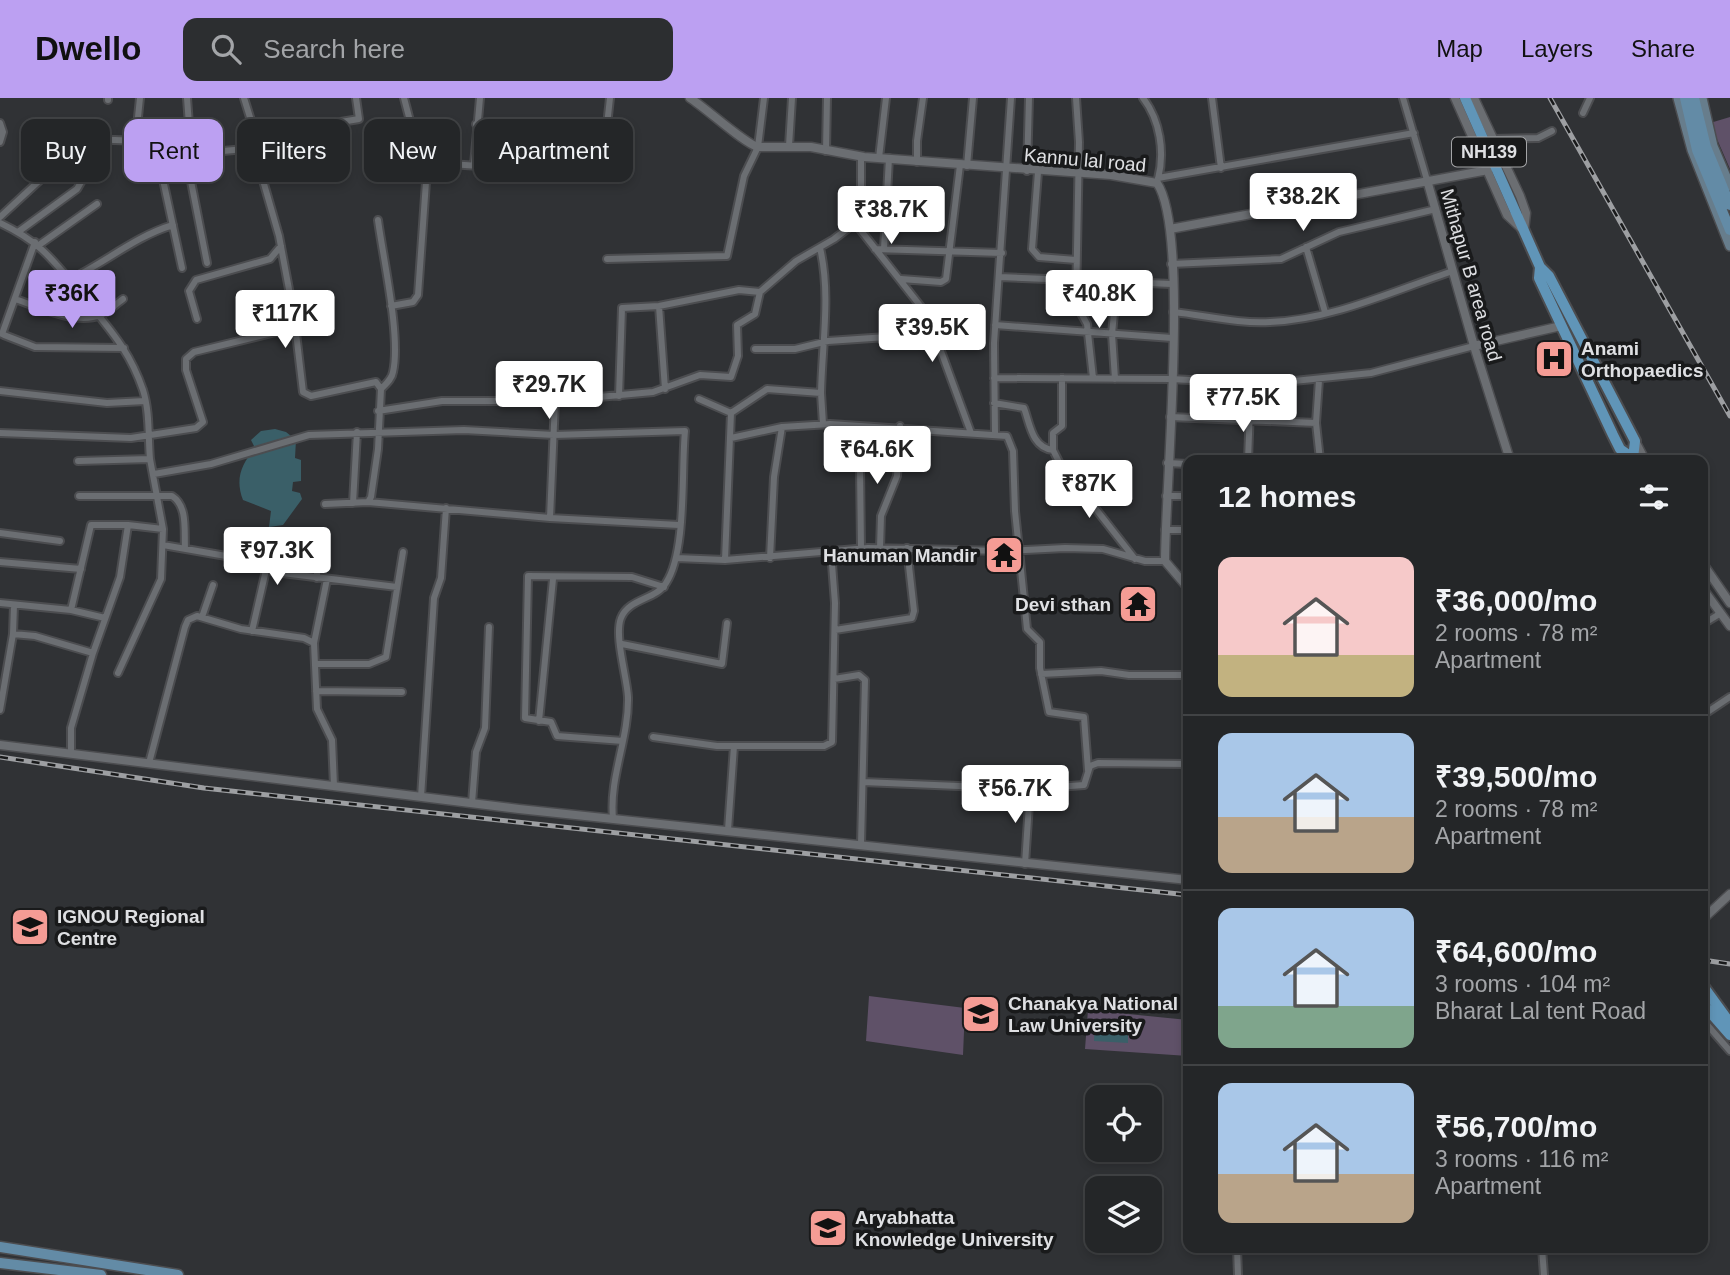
<!DOCTYPE html>
<meta charset="utf-8">
<style>
body{margin:0;font-family:Arial,sans-serif;background:#2c2e30;color:#f1f3f6;height:100vh;display:flex;flex-direction:column;font-size:26px;white-space:nowrap}
*{box-sizing:border-box;margin:0}
p{font-size:23px;color:#a3a5a8}
.icon{flex:none;width:38px;height:38px;fill:none;stroke:currentColor;stroke-width:2;stroke-linecap:round;stroke-linejoin:round}
.map{position:relative;flex:1;overflow:hidden}
.panel{position:absolute;left:1183px;top:357px;width:525px;height:798px;display:flex;flex-direction:column;background:#242628;border-radius:14px;box-shadow:0 4px 10px #0003,0 0 0 2px #414345}
.panel>*{flex:none}
.hud{position:absolute;left:21px;top:21px;width:665px;height:63px;display:flex;gap:14px}
.controls{position:absolute;left:1085px;top:987px;display:grid;gap:14px}
.controls a{display:grid;place-items:center;width:77px;height:77px;border-radius:14px;background:#242628;box-shadow:0 4px 10px #0003,0 0 0 2px #414345;font-size:35px}
.price{position:absolute;translate:-50% -60px;padding:0 16px;border-radius:7px;background:#fff;color:#222;font-size:23px;line-height:46px;filter:drop-shadow(0 2px 4px #0008)}
.price::after{content:'';position:absolute;left:50%;top:42px;width:21px;height:16px;margin-left:-10px;background:inherit;clip-path:polygon(0 0,100% 0,50% 100%)}
.price.selected{background:#bca0f2;color:#111}
ul{padding:0;list-style:none}
li{display:flex;align-items:center;gap:21px;height:175px;padding:0 35px}
li+li{border-top:2px solid #414345}
li span{display:grid;place-items:center;flex:none;width:196px;height:140px;border-radius:14px;color:#555}
li>.icon{margin-inline-start:auto}
span .icon{width:84px;height:84px;fill:#fffc;stroke-width:1}
li b{font-size:30px}
h2{display:flex;justify-content:space-between;align-items:center;height:84px;padding:0 35px;font-size:30px}
.pill{padding:0 24px;border-radius:14px;background:#242628;box-shadow:0 4px 10px #0003,0 0 0 2px #414345;font-size:24px;line-height:63px}
.pill.selected{background:#bca0f2;color:#111}
header{display:flex;align-items:center;gap:42px;box-sizing:border-box;height:98px;padding:0 35px;background:#bca0f2;color:#111}
header strong{font-size:33px}
nav{display:flex;gap:38px;margin-inline-start:auto;font-size:24px}
.search{width:490px;height:63px;background:#2c2e30;display:flex;align-items:center;gap:18px;box-sizing:border-box;padding:0 24px;border-radius:14px;color:#a3a5a8;font-size:26px}
.map>svg:first-child{display:block}
.green{fill:#5f5168}
.water{fill:#3a5f68}
.lines{fill:none;stroke-linecap:round;stroke-linejoin:round}
.minor-casing{stroke:#4c4d50;stroke-width:10}
.tertiary-casing{stroke:#4c4d50;stroke-width:11}
.secondary-casing{stroke:#4c4d50;stroke-width:12}
.primary-casing{stroke:#4c4d50;stroke-width:13}
.trunk-casing{stroke:#4c4d50;stroke-width:14}
.minor{stroke:#6b6e72;stroke-width:6}
.tertiary{stroke:#6b6e72;stroke-width:8}
.secondary{stroke:#677d8c;stroke-width:9}
.primary{stroke:#638ba6;stroke-width:10}
.trunk{stroke:#6095b8;stroke-width:10}
.rail-casing{stroke:#9d9fa2;stroke-width:5}
.rail{stroke:#191a1b;stroke-width:2.5;stroke-dasharray:8;stroke-linecap:butt}
.labels{text-anchor:middle;dominant-baseline:central;stroke-width:7;stroke-linejoin:round;paint-order:stroke}
.shield{fill:#191a1b;stroke:#a4a5a7;stroke-width:2}
.shield-label{font-size:18px;font-weight:bold;fill:#dfe0e3}
.street-label{font-size:19px;fill:#dfe0e3;stroke:#191a1b}
.poi-label{font-size:19px;font-weight:bold;fill:#dfe0e3;stroke:#191a1b;text-anchor:start}
</style>
<header>
<strong>Dwello</strong>
<div class="search"><svg class="icon" aria-label="search" viewBox="0 0 24 24"><circle cx="10" cy="10" r="6"/><path d="M15 15l6 6"/></svg>Search here</div>
<nav><a>Map</a><a>Layers</a><a>Share</a></nav>
</header>
<div class="map">
<svg width="1730" height="1177" viewBox="0 0 1730 1177">
<rect width="100%" height="100%" fill="#303235"/>
<path class="green" d="M1730 19V71L1710 25Z
M869 898 965 910 963 957 866 943Z
M1088 912 1188 922V958L1085 951Z"/>
<path class="water" d="M275 331 286 334 296 342 295 360 301 362V383L293 384 292 393 300 395 302 401 283 427 269 429 271 413 243 402C235 381 241 367 255 350L251 342 261 333Z
M1128 925V945L1094 943 1095 926Z"/>
<g class="lines">
<g class="minor-casing">
<path id="minor" d="M108 0V2
M187 0 191 53 201 55 256 50
M244 0 253 29 258 65 279 138 294 218 303 294 311 298 376 284 381 291 378 351 371 399 368 404 325 406
M1076 0 1079 44 1076 206 1087 226 1093 280
M1143 0C1160 22 1165 54 1158 81
M1212 0 1221 70
M1403 0 1427 82
M1583 15 1590 0
M0 25 3 34 0 44
M476 26 605 37
M286 33 359 21 356 0
M1492 41 1538 40 1552 33
M789 48 792 0
M191 53 189 73 207 165
M826 53 827 0
M879 60 886 0
M419 64 602 76
M917 64V43L923 0
M474 67 480 0
M967 68 973 0
M1027 73 1029 0
M1038 74 1032 151 1039 159 1076 162
M162 77 182 170
M1158 80 1414 35
M601 81 610 0
M0 119 52 71C56 63 56 56 64 51 83 37 120 43 143 43L138 19 140 0
M378 122C383 160 401 239 393 274 392 281 386 286 381 291
M0 125C44 146 53 163 83 198 109 231 129 251 143 292 150 314 148 339 150 361L78 363
M855 125 922 210 938 245 971 335
M18 134 77 91 84 79 81 63
M39 147 97 106
M1306 149 1325 214
M875 151 1002 155
M884 151 889 60
M607 161 727 158 744 78 758 49 764 0
M1171 166 1281 161 1339 134 1436 111
M999 179 1172 186
M71 181C106 164 136 138 173 127
M901 181 941 184 946 181 960 67
M15 201C40 209 74 227 101 217 108 214 116 206 123 201
M391 208 413 204 418 197 426 84 404 0
M659 208 665 291
M1173 214C1204 217 1238 226 1270 224 1332 222 1395 192 1453 173
M197 221 189 193 196 182 270 161 281 148
M995 227 1172 240
M2 236 35 144
M4 237 35 249 124 250
M755 251H795L828 243 916 237 931 229
M994 280 1171 281 1265 286 1371 275 1474 248
M1062 280V328L1053 335V352L1059 364 1135 461
M1115 281 1112 236 1117 184
M1319 282 1316 325 1320 362
M0 293 107 305 145 303
M821 295 823 326
M619 298 622 210 659 208 739 192 760 194 796 163 834 141 855 125 861 110V58
M699 301 731 315 725 462
M994 305 1024 310C1030 326 1032 350 1053 352
M378 313 442 303H555
M731 315 767 291 821 295C822 247 831 196 820 150
M1170 319 1316 325
M0 335 131 340 196 330 203 324 186 272V261L194 254 296 229
M995 335 994 245 1011 0
M731 340 782 329 830 326 1007 338 1013 353 1015 413 1027 531 1040 544V570L1049 614 1084 619 1088 672
M1248 362 1251 285
M1167 365 1188 366
M860 369 861 450
M154 376 211 366 309 337 464 332 554 337 685 333C681 373 687 453 666 485 656 502 629 500 621 520 614 538 627 579 628 599 629 640 609 680 613 720
M79 398H172C188 408 184 433 185 450
M1166 398H1188
M368 404 550 420
M353 405 357 334
M679 427 550 420 555 303 653 294 700 277 731 279 738 258 737 227 755 216 760 194
M1165 432H1188
M0 435 60 443
M163 447 249 462 274 474 397 489
M880 450 881 418 897 378 900 328
M676 460 725 462 868 450 1004 453 1065 450 1103 451 1145 463H1165
M770 460 774 379 782 329
M0 464 81 471
M317 480 318 442
M0 505 71 512 105 520
M71 512 91 427H128
M202 519 213 487
M1703 526 1721 515
M835 532 912 520 914 513 907 450
M252 533 266 472
M13 536 14 507
M314 545 327 481
M622 546 722 566 727 525
M316 566H369L386 559 403 454
M118 575 161 481 163 431
M1041 576 1101 573 1129 577H1188
M834 581 859 577 865 582 861 746
M316 593 402 594
M0 612 13 536 35 538 93 555 120 479 128 427 163 431 150 361
M1703 617 1730 599
M539 623 553 481
M653 639 717 648H824L832 644 835 505 831 453
M623 643 557 638 551 624 525 620 528 478 632 479 664 489
M71 656V630L93 555
M149 665 185 529 188 522 197 518 241 531 304 540 314 545 317 611 332 642 334 688
M863 684 1030 691 1084 687 1090 668 1098 665 1188 666
M421 699 434 500 441 480 446 410
M472 705 476 654 485 630 489 529
M728 732 734 648
M1025 766 1030 691
M1703 922 1730 953
M1237 1150 1238 1177
M1542 1150 1544 1177"/>
</g>
<g class="tertiary-casing">
<path id="tertiary" d="M690 0C706 10 745 46 758 49H811L864 59 1111 77 1157 85C1190 133 1165 391 1165 463L1188 490
M1455 0 1507 117 1521 130
M1474 0 1520 98 1526 115 1524 133
M1427 82 1474 248 1510 362
M1170 131 1488 72
M1474 248 1561 228
M1635 343 1645 362
M1703 466 1730 505
M1703 491 1730 528
M0 647 519 711 1188 782
M1703 821 1730 796"/>
</g>
<g class="secondary-casing">
<path id="secondary" d="M1678 0 1692 52 1730 148
M1702 0 1713 48 1730 88"/>
</g>
<g class="primary-casing">
<path id="primary" d="M1685 0 1697 52 1730 132
M1694 0 1706 49 1730 107
M0 1149 178 1177
M0 1165 101 1177"/>
</g>
<g class="trunk-casing">
<path id="trunk" d="M1465 0 1540 169 1549 178 1635 343 1633 360 1620 351 1613 337 1539 180 1540 169
M1703 888 1730 925
M1703 906 1730 937"/>
</g>
<use href="#minor" class="minor"/>
<use href="#tertiary" class="tertiary"/>
<use href="#secondary" class="secondary"/>
<use href="#primary" class="primary"/>
<use href="#trunk" class="trunk"/>
<g class="rail-casing">
<path id="rail" d="M1550 0 1730 318
M0 659 204 690 1188 797
M1703 862 1730 866"/>
</g>
<use href="#rail" class="rail"/>
</g>
<defs>
<g id="hospital-square" transform="scale(2.0125)"><rect x="-9" y="-9" width="18" height="18" rx="4" fill="#f59c95" stroke="#191a1b"/><path d="M-5-5h3v3.5h4V-5h3V5h-3V1.5h-4V5h-3Z" fill="#111"/></g>
<g id="temple-square" transform="scale(2.0125)"><rect x="-9" y="-9" width="18" height="18" rx="4" fill="#f59c95" stroke="#191a1b"/><path d="M0-6L5-2H3V0L6.5 2.5H4V6H1.5V3h-3V6H-4V2.5H-6.5L-3 0V-2H-5Z" fill="#111"/></g>
<g id="university-square" transform="scale(2.0125)"><rect x="-9" y="-9" width="18" height="18" rx="4" fill="#f59c95" stroke="#191a1b"/><path d="M0-5L7-2L0 1L-7-2ZM-4 1L0 2.5L4 1V4Q0 6-4 4Z" fill="#111"/></g>
</defs>
<g fill-rule="evenodd">
<use href="#hospital-square" x="1554" y="261"/>
<use href="#temple-square" x="1004" y="457"/>
<use href="#temple-square" x="1138" y="506"/>
<use href="#university-square" x="30" y="829"/>
<use href="#university-square" x="981" y="916"/>
<use href="#university-square" x="828" y="1130"/>
</g>
<g class="labels">
<rect class="shield" x="1452" y="39.5" width="74" height="29" rx="5"/>
<g class="shield-label">
<text x="1489" y="54">NH139</text>
</g>
<g class="street-label">
<text transform="translate(1085 62) rotate(5)">Kannu lal road</text>
<text transform="translate(1471 177) rotate(74)">Mithapur B area road</text>
</g>
<g class="poi-label">
<text x="1581" y="250">Anami<tspan x="1581" dy="22">Orthopaedics</tspan></text>
<text x="977" y="457" text-anchor="end">Hanuman Mandir</text>
<text x="1111" y="506" text-anchor="end">Devi sthan</text>
<text x="57" y="818">IGNOU Regional<tspan x="57" dy="22">Centre</tspan></text>
<text x="1008" y="905">Chanakya National<tspan x="1008" dy="22">Law University</tspan></text>
<text x="855" y="1119">Aryabhatta<tspan x="855" dy="22">Knowledge University</tspan></text>
</g>
</g>
</svg>
<div class="controls">
<a><svg class="icon" aria-label="locate" viewBox="0 0 24 24"><circle cx="12" cy="12" r="6"/><path d="M12 2v4M12 18v4M2 12h4M18 12h4"/></svg></a>
<a><svg class="icon" aria-label="layers" viewBox="0 0 24 24"><path d="M12 4l9 5-9 5-9-5zM3 14l9 5 9-5"/></svg></a>
</div>
<b class="price" style="left:1303px;top:135px">₹38.2K</b>
<b class="price" style="left:891px;top:148px">₹38.7K</b>
<b class="price selected" style="left:72px;top:232px">₹36K</b>
<b class="price" style="left:1099px;top:232px">₹40.8K</b>
<b class="price" style="left:285px;top:252px">₹117K</b>
<b class="price" style="left:932px;top:266px">₹39.5K</b>
<b class="price" style="left:549px;top:323px">₹29.7K</b>
<b class="price" style="left:1243px;top:336px">₹77.5K</b>
<b class="price" style="left:877px;top:388px">₹64.6K</b>
<b class="price" style="left:1089px;top:422px">₹87K</b>
<b class="price" style="left:277px;top:489px">₹97.3K</b>
<b class="price" style="left:1015px;top:727px">₹56.7K</b>
<div class="hud">
<a class="pill">Buy</a>
<a class="pill selected">Rent</a>
<a class="pill">Filters</a>
<a class="pill">New</a>
<a class="pill">Apartment</a>
</div>
<section class="panel">
<h2>12 homes<svg class="icon" aria-label="filters" viewBox="0 0 24 24"><path d="M4 7h16M4 17h16"/><circle cx="9" cy="7" r="2"/><circle cx="15" cy="17" r="2"/></svg></h2>
<ul>
<li><span style="background:linear-gradient(#f6c9c9 70%,#c2b280 0)"><svg class="icon" aria-label="home" viewBox="0 0 24 24"><path d="M3 11l9-7 9 7M6 9v11h12V9"/></svg></span><div><b>₹36,000/mo</b><p>2 rooms · 78 m²</p><p>Apartment</p></div></li>
<li><span style="background:linear-gradient(#a9c7e8 60%,#b9a48a 0)"><svg class="icon" aria-label="home" viewBox="0 0 24 24"><path d="M3 11l9-7 9 7M6 9v11h12V9"/></svg></span><div><b>₹39,500/mo</b><p>2 rooms · 78 m²</p><p>Apartment</p></div></li>
<li><span style="background:linear-gradient(#a9c7e8 70%,#7fa58c 0)"><svg class="icon" aria-label="home" viewBox="0 0 24 24"><path d="M3 11l9-7 9 7M6 9v11h12V9"/></svg></span><div><b>₹64,600/mo</b><p>3 rooms · 104 m²</p><p>Bharat Lal tent Road</p></div></li>
<li><span style="background:linear-gradient(#a9c7e8 65%,#b9a48a 0)"><svg class="icon" aria-label="home" viewBox="0 0 24 24"><path d="M3 11l9-7 9 7M6 9v11h12V9"/></svg></span><div><b>₹56,700/mo</b><p>3 rooms · 116 m²</p><p>Apartment</p></div></li>
</ul>
</section>
</div>
